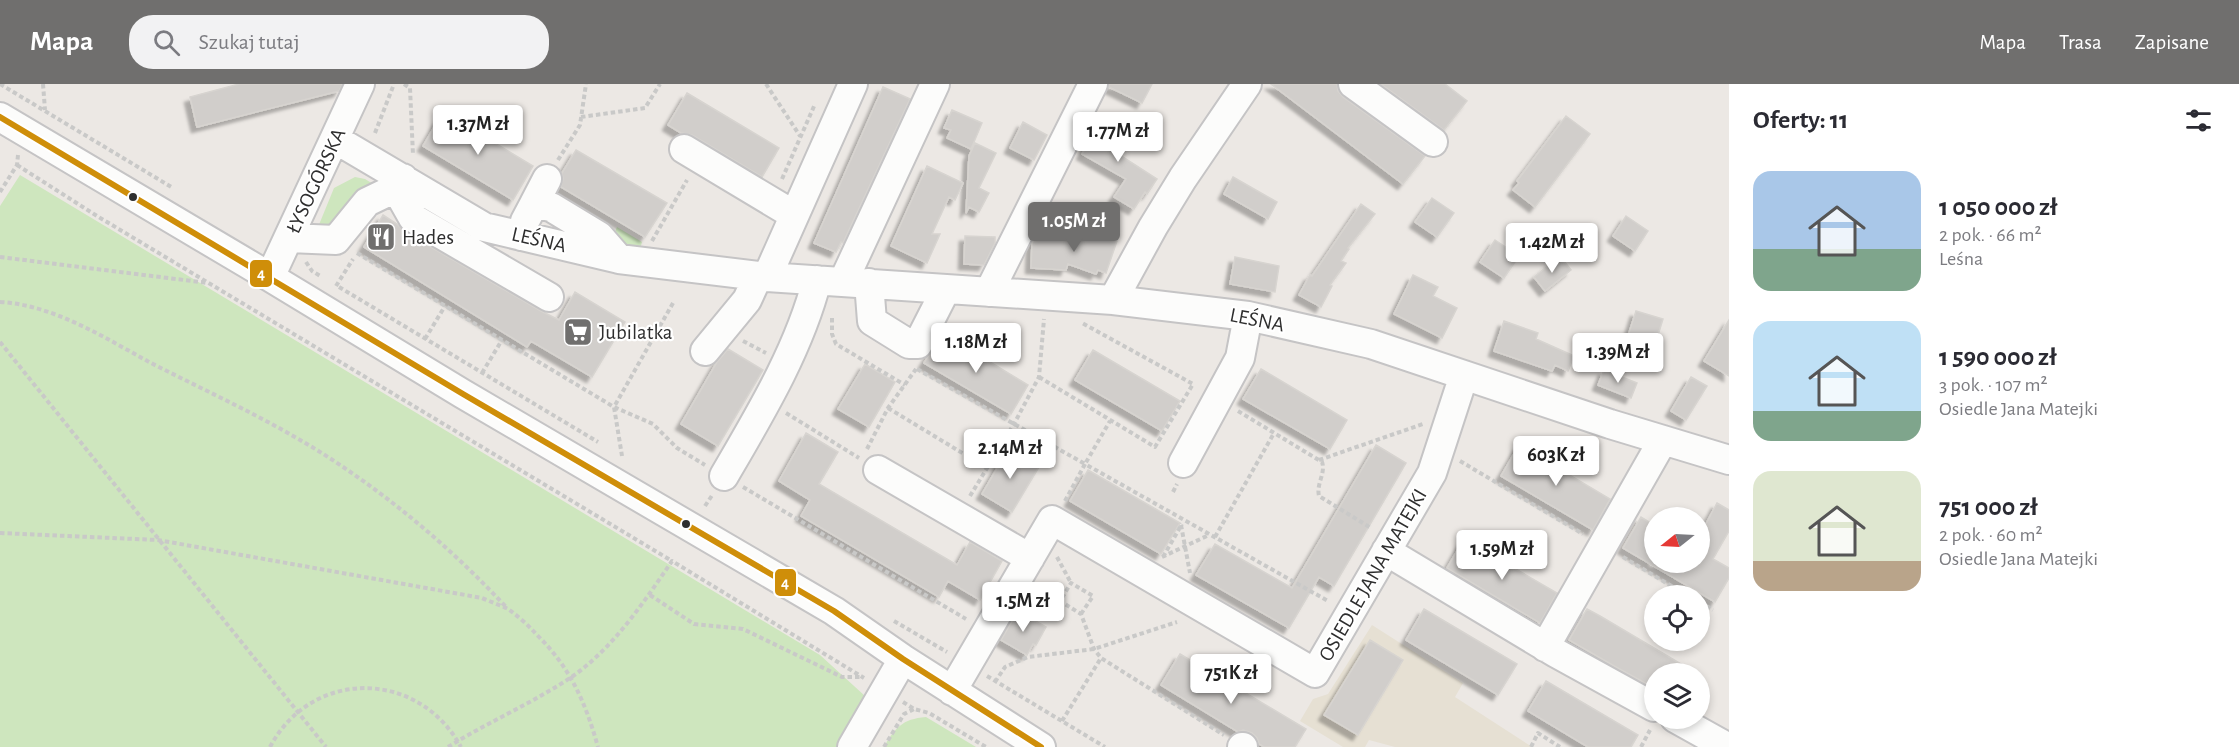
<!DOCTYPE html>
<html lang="pl">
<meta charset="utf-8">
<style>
body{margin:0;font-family:"Alegreya Sans",sans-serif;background:#f2f2f3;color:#2b2b33;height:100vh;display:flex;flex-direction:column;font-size:22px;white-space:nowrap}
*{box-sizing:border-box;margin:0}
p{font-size:20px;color:#7c7c81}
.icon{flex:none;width:33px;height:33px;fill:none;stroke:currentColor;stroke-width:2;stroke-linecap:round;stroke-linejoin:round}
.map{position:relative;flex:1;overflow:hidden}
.sheet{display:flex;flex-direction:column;background:#fff;width:510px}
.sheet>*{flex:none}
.needle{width:39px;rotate:252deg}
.controls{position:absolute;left:1644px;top:423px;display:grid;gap:12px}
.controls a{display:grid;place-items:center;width:66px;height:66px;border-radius:50%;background:#fff;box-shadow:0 3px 9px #0003;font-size:30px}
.price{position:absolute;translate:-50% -51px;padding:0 14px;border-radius:6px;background:#fff;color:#222;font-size:20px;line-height:39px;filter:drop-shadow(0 2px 3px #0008)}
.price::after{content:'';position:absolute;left:50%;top:36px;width:18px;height:14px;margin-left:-9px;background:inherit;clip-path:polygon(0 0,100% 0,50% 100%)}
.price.active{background:#706f6e;color:#fff}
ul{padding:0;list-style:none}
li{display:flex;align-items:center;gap:18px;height:150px;padding:0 24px}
li span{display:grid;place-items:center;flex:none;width:168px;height:120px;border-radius:18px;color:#555}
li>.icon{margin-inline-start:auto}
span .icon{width:72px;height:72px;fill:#fffc;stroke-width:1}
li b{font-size:26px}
h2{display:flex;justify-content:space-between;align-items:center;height:72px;padding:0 24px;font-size:26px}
header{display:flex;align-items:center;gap:36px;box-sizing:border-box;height:84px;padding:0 30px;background:#706f6e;color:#fff}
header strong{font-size:28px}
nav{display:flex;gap:33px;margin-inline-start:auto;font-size:21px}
.search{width:420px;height:54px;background:#f2f2f3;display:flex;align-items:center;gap:15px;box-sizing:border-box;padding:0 21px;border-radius:24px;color:#7c7c81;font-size:22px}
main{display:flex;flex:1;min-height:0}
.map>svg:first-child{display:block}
.education{fill:#e6e0d3}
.green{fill:#cee6be}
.building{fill:#d1cecb;stroke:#d7d4d0;stroke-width:1.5;filter:url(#shadow)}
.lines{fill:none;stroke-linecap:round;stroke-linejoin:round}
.minor-casing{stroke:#c5c4c5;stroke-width:32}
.path{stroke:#c9c9c8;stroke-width:4;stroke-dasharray:4.5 3;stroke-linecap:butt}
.minor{stroke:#fcfcfb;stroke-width:28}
.bus-1-casing{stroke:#fff;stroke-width:10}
.bus-1{stroke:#cf8e09;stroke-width:6}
.bus-dot{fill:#2e2e2e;stroke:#fff;stroke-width:2}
.labels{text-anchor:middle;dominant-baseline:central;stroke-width:4.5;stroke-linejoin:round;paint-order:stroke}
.street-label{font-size:21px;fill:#2e2e2e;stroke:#fff}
.poi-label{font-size:21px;fill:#2e2e2e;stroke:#fff;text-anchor:start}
.line-badge{stroke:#fff;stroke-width:2}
.badge-label{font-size:16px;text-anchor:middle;font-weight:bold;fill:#fff}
</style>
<header>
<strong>Mapa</strong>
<div class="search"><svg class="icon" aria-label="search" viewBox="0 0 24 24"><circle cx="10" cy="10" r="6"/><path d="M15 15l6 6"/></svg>Szukaj tutaj</div>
<nav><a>Mapa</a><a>Trasa</a><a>Zapisane</a></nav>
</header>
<main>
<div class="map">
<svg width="1729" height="663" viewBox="0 0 1729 663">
<defs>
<filter id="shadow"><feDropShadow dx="-5.5" dy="5.5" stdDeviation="1.5" flood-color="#0004"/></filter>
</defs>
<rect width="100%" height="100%" fill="#ece8e4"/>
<path class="education" d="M1372 541 1463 599 1455 613 1532 663H1395L1369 656 1365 663H1343L1300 637 1313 615 1328 610Z"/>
<path class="green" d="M20 91 820 571 865 612 836 663H0V122Z
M355 93 365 95 378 103 333 148H316L334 104Z
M617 143 642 158 640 165 625 162 613 152Z
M926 633 976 663H884C895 644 902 635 926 633Z"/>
<path class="building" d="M239 0H341L342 1 339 7 197 43 190 13Z
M1109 0H1152L1142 19 1109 3Z
M1271 0H1337L1338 7 1343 13 1425 72 1403 100Z
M1381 0H1445L1467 17 1444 46Z
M883 3 910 15 843 159 841 158 836 168 814 159Z
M687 9 779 64 762 93 692 51 681 49 668 41Z
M952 26 982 39 971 65 947 54 951 46 944 44Z
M443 28 533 82 513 116 423 62Z
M1566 32 1590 50 1535 123 1513 106 1519 99 1517 97Z
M1100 34 1126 49 1115 68 1157 95 1147 110 1145 108 1134 125 1114 113 1126 95 1082 70 1093 52 1091 51Z
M1023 38 1047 51 1034 76 1010 64Z
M975 59 996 69 979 104 989 109 979 128 969 123 966 129 969 72Z
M576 66 667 119 645 153 561 103 563 95 562 89Z
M927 82 963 99 955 116 949 113 932 150H940L927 179 891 162Z
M1233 93 1277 118 1268 135 1224 110Z
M1432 114 1454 129 1437 153 1415 138Z
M1361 120 1375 130 1348 164 1349 165 1341 177 1346 179 1330 201 1332 202 1321 223 1299 211 1310 191 1312 192Z
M383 131 397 140 405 148 541 227 559 236 575 208 625 238 592 293 531 257 527 263 364 163Z
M1626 132 1648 147 1635 167 1613 152Z
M1082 144 1117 157 1106 189 1098 186 1096 190 1068 180 1066 186 1031 184 1032 159 1035 154 1078 156Z
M965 152 995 153V159L984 181 964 180Z
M1495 156 1519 172 1504 194 1480 178Z
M1560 172 1571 186 1545 207 1534 193Z
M1235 173 1279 182 1275 208 1230 200Z
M1413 191 1438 203 1433 212 1457 224 1442 254 1394 230Z
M1636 227 1663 235 1655 261 1628 252Z
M1729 236V292L1704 277Z
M1504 237 1538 249 1536 255 1574 272 1568 287 1555 281 1552 287 1494 267Z
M942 249 1028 301 1011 330 924 279Z
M728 265 763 286 718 362 681 340 717 278Z
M1093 266 1180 317 1162 347 1075 296Z
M865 280 895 298 869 343 838 325Z
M1261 285 1347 336 1330 365 1243 315Z
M1604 286 1637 299 1631 314 1598 301Z
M1691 293 1707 302 1686 336 1671 327Z
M806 349 838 368 819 400 957 481 970 458 1002 477 980 516 948 497 939 513 801 432 810 416 779 397Z
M1376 361 1406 379 1334 502 1319 493 1289 544 1196 491 1215 460 1292 504Z
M1519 361 1610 415 1593 446 1501 392Z
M1008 365 1039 383 1012 428 982 410Z
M1088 386 1180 439 1161 470 1070 417Z
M1717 419 1729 426V447L1713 475 1729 484V494L1715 518 1623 464 1641 433 1654 441V478H1700V451Z
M1464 455 1557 509 1540 539 1447 484Z
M1424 525 1517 580 1498 611 1406 556Z
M1587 525 1600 532 1698 590H1654V604L1616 583 1569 556Z
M1018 527 1046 543 1036 561 1033 560 1027 571 1001 556Z
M1370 556 1403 576 1358 651 1324 631Z
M1180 570 1306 645 1295 663H1264L1259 660 1257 654 1252 649 1243 646 1238 648 1161 601Z
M1546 597 1638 651 1631 663H1588L1528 627Z"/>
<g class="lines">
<g class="minor-casing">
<path id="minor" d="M1353 0 1433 58
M0 33 270 193 463 310 834 527 903 575 1041 663
M335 55 484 143 619 175 767 193 1113 216 1248 232 1371 260 1610 340 1729 376
M684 65 794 131
M396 104 413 134 549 213
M534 120 547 95
M521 152 525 137 534 120 551 123 599 152 619 175
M289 154 336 156 367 118 396 104 403 94
M270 193 360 0
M767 193 853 0
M843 198 935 0
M869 199 872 237 909 260H918L946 205
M989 208 1093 0
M1113 216 1153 143 1183 94 1247 0
M705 267 747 216 758 192
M1183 379 1240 274 1248 232
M878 386 1030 474
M724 392C760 330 799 266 817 196
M1386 467 1556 569 1654 623
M1545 563 1663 356
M952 607 1052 436 1315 589 1432 389 1464 291
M1675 634 1727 663
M852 663 903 575
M1242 663H1243"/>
</g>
<path class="path" d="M0 0 173 104
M43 0 45 26
M404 0 410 4 413 71
M766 0 800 52
M581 33 645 24 660 0
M375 49 394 0
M558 76 580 41 586 0
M17 81 97 132 672 477
M782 95 815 20
M0 108 17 81 18 71
M652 157 687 96
M357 169 614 323 622 372
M0 173 208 199
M306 178 312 187 322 193
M336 202 353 175
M339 203 598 358
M0 218C54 221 105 254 151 279 210 309 272 337 328 373 393 415 453 466 506 523
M673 219 614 323 653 340 677 364 705 381
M832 234V250L836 260 905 301
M425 255 445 222
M743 257 766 269
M0 258 326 663
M917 285 1085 380 1110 337
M482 289 502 256
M1039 293 1155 363 1193 300 1082 239
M888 324 987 384
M1238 327 1322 378C1326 389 1316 400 1319 412L1371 444
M786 329 859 374
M867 365 888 324 916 285
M1319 376 1423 340
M1460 377 1583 450
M743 403 966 535
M1173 408 1177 400
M970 412 1014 340 1039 293 1044 235
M1065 417 1085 380 1328 517
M705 422 713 410
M1181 441 1190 489
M0 449 158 456 482 514C491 518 500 521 508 525 518 532 528 541 536 550 570 583 585 617 598 663
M1215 453 1274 349
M1057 473 1071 499
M1162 473 1209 451
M1163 473 1182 440
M1623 473 1688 512
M650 511 694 540 743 545 842 593H860
M1700 518 1713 526
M1081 530 1093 512 1071 499 1060 517 1081 530 1094 565 1101 574 1224 651
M894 537 947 568
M987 592 1105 663
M995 598 1005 583 1028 573 1094 565 1177 538
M903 618 914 625 929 629 986 663
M1062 637 1101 574
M270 663C312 584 418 585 461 663
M448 663C488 638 533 619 573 592 614 563 644 518 672 477L864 594
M884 663 904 630 914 625
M1531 663 1538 649 1560 663
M1641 663 1650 646"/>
<use href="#minor" class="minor"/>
<g class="bus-1-casing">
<path id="bus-1" d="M0 33 463 310 834 527 903 575 1041 663"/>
</g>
<use href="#bus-1" class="bus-1"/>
</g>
<defs>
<g id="restaurant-square" transform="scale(1.5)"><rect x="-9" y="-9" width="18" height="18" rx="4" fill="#706f6e" stroke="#fff"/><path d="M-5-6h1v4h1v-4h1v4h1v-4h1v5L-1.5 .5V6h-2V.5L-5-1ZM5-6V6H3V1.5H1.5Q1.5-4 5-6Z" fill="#fff"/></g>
<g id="supermarket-square" transform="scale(1.5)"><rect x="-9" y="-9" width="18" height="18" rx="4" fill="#706f6e" stroke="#fff"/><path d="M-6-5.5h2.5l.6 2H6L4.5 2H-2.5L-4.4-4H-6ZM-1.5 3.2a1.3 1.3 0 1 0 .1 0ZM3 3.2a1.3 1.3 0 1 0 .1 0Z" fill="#fff"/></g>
</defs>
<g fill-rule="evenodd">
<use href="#restaurant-square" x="381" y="153"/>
<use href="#supermarket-square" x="578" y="248"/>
</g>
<g class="bus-dot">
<circle cx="133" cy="113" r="5"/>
<circle cx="686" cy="440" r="5"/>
</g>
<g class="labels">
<g class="street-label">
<text transform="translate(316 97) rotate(-65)">ŁYSOGÓRSKA</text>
<text transform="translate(539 156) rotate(13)">LEŚNA</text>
<text transform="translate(1257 236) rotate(11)">LEŚNA</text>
<text transform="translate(1373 491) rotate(-60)">OSIEDLE JANA MATEJKI</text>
</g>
<g class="poi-label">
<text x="402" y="153">Hades</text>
<text x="599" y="248">Jubilatka</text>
</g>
</g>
<g class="line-badge">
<rect x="249" y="175" width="24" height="29" rx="6" fill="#cf8e09"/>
<rect x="774" y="484" width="23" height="29" rx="6" fill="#cf8e09"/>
</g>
<g class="badge-label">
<text x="261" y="195">4</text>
<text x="785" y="504">4</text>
</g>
</svg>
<div class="controls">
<a><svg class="needle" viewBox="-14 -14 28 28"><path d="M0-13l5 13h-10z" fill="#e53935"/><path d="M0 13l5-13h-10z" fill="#7c7c81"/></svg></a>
<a><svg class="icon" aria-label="locate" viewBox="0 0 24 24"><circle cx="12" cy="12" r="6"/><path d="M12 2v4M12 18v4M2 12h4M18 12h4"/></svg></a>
<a><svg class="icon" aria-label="layers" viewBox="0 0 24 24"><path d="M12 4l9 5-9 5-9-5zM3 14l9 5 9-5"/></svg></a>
</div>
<b class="price" style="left:478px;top:72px">1.37M zł</b>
<b class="price" style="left:1118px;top:79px">1.77M zł</b>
<b class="price active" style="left:1074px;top:169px">1.05M zł</b>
<b class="price" style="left:1552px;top:190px">1.42M zł</b>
<b class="price" style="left:976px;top:290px">1.18M zł</b>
<b class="price" style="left:1618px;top:300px">1.39M zł</b>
<b class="price" style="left:1010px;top:396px">2.14M zł</b>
<b class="price" style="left:1556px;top:403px">603K zł</b>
<b class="price" style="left:1502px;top:497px">1.59M zł</b>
<b class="price" style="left:1023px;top:549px">1.5M zł</b>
<b class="price" style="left:1231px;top:621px">751K zł</b>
</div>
<section class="sheet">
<h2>Oferty: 11<svg class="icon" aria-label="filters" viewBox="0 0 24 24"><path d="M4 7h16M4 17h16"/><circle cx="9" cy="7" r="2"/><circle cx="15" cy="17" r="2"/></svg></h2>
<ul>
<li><span style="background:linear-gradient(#a9c7e8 65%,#7fa58c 0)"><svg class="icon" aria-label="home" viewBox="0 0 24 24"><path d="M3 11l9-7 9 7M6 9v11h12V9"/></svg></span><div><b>1 050 000 zł</b><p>2 pok. · 66 m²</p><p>Leśna</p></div></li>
<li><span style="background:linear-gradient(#bfe0f5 75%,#7fa58c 0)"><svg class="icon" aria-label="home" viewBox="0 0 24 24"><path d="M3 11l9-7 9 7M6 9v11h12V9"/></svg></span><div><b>1 590 000 zł</b><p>3 pok. · 107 m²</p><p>Osiedle Jana Matejki</p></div></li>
<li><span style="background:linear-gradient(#dfe7d0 75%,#b9a48a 0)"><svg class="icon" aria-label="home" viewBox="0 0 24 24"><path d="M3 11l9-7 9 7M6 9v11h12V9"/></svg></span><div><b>751 000 zł</b><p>2 pok. · 60 m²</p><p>Osiedle Jana Matejki</p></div></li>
</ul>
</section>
</main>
